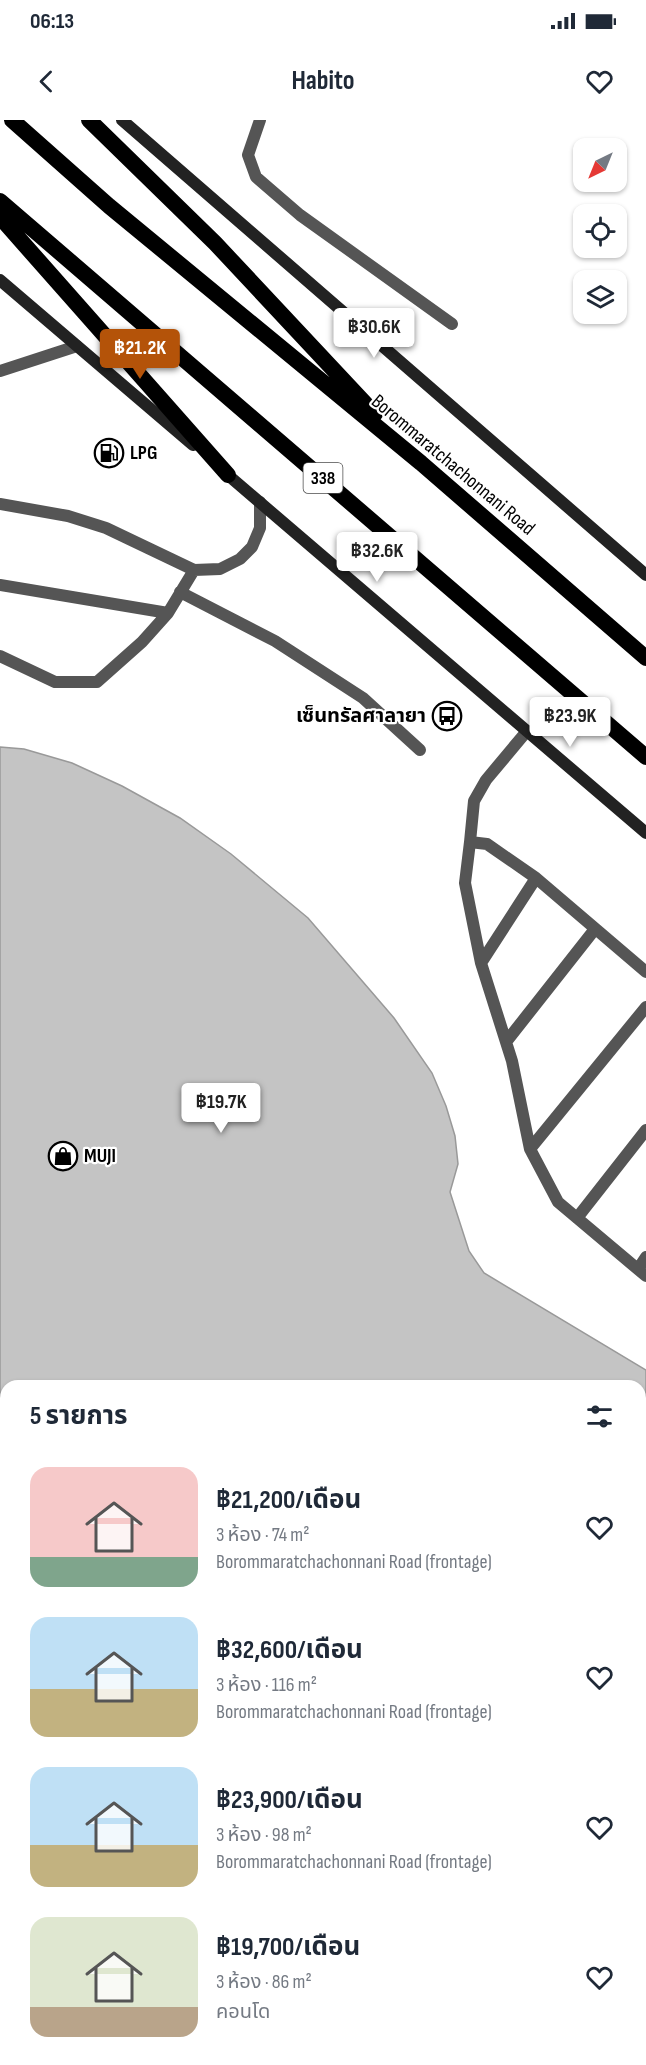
<!DOCTYPE html>
<html lang="th">
<meta charset="utf-8">
<style>
body{margin:0;font-family:"Sofia Sans Condensed","Noto Sans Thai",sans-serif;background:#f6f6f7;color:#1f2937;height:100vh;display:flex;flex-direction:column;font-size:22px;white-space:nowrap}
*{box-sizing:border-box;margin:0}
p{font-size:20px;color:#747a83}
.icon{flex:none;width:33px;height:33px;fill:none;stroke:currentColor;stroke-width:2;stroke-linecap:round;stroke-linejoin:round}
.map{position:relative;flex:1;overflow:hidden}
.details{position:absolute;left:0px;top:1260px;width:646px;height:686px;display:flex;flex-direction:column;background:#fff;border-radius:18px 18px 0 0;box-shadow:0 2px 4px #0004}
.details>*{flex:none}
.needle{width:39px;rotate:223deg}
.tools{position:absolute;left:573px;top:18px;display:grid;gap:12px}
.tools a{display:grid;place-items:center;width:54px;height:54px;border-radius:12px;background:#fff;box-shadow:0 2px 4px #0004;font-size:30px}
.price{position:absolute;translate:-50% -51px;padding:0 14px;border-radius:6px;background:#fff;color:#222;font-size:20px;line-height:39px;filter:drop-shadow(0 2px 3px #0008)}
.price::after{content:'';position:absolute;left:50%;top:36px;width:18px;height:14px;margin-left:-9px;background:inherit;clip-path:polygon(0 0,100% 0,50% 100%)}
.price.current{background:#b45309;color:#fff}
ul{padding:0;list-style:none}
li{display:flex;align-items:center;gap:18px;height:150px;padding:0 30px}
li span{display:grid;place-items:center;flex:none;width:168px;height:120px;border-radius:18px;color:#555}
li>.icon{margin-inline-start:auto}
span .icon{width:72px;height:72px;fill:#fffc;stroke-width:1}
li b{font-size:26px}
h2{display:flex;justify-content:space-between;align-items:center;height:72px;padding:0 30px;font-size:26px}
.status{display:flex;justify-content:space-between;align-items:center;height:42px;padding:0 30px;background:#fff;direction:ltr}
.status svg{height:16px;fill:currentColor}
header{display:flex;justify-content:space-between;align-items:center;height:78px;padding:0 30px;background:#fff;font-size:27px;font-weight:700}
.map>svg:first-child{display:block}
.lines{fill:none;stroke-linecap:round;stroke-linejoin:round}
.stream{stroke:#a3a3a3;stroke-width:9}
.building{fill:#c4c4c4;stroke:#999;stroke-width:1.5}
.service{stroke:#555;stroke-width:12}
.minor{stroke:#555;stroke-width:12}
.secondary{stroke:#222;stroke-width:12}
.trunk{stroke:#000;stroke-width:16}
.labels{text-anchor:middle;dominant-baseline:central;stroke-width:4.5;stroke-linejoin:round;paint-order:stroke}
.shield{fill:#fff;stroke:#4c4c4c;stroke-width:1.5}
.shield-label{font-size:18px;font-weight:bold;fill:#000}
.poi-label{font-size:20px;font-weight:bold;fill:#000;stroke:#fff;text-anchor:start}
.street-label{font-size:20px;fill:#000;stroke:#fff}
</style>
<div class="status"><b>06:13</b><svg viewBox="0 0 49 12"><path d="M0 12V9h3v3zM5 12V6h3v6zM10 12V3h3v9zM15 12V0h3v12zM26 1h20v11H26zM47 4h2v5h-2z"/></svg></div>
<header><svg class="icon" aria-label="back" viewBox="0 0 24 24"><path d="M15 5l-7 7 7 7"/></svg>Habito<svg class="icon" aria-label="heart" viewBox="0 0 24 24"><path d="M12 20l-8-8c-3-5 5-10 8-4 3-6 11-1 8 4z"/></svg></header>
<div class="map">
<svg width="646" height="1945" viewBox="0 0 646 1945">
<rect width="100%" height="100%" fill="#fff"/>
<g class="lines">
<path class="stream" d="M640 1638 646 1632
M335 1945 341 1940"/>
</g>
<path class="building" d="M0 627 24 629 72 643 122 666 180 698 231 734 308 798 394 898 432 953 446 986 455 1016 458 1044 450 1072 469 1131 484 1153 646 1250V1402L640 1411V1266H6V1318L0 1314Z
M646 1793V1945H432L437 1940H640V1800Z"/>
<g class="lines">
<path class="service" d="M260 0 248 35 256 57 300 95 452 204
M0 251 77 226
M0 384 68 396 106 408 194 450 220 449 240 439 252 427 260 408V382
M0 465 168 493
M180 472 275 521 363 578 420 630
M0 536 55 562H97L142 522 168 493 194 450
M470 722 474 681 486 660 527 611
M481 843 536 758
M646 852 536 758 487 724 470 722 465 763 481 843 512 941 530 1029 558 1082 646 1156
M506 922 595 809
M530 1029 646 887
M577 1098 646 1010
M638 1149 646 1137
M0 1342 6 1346
M0 1486 6 1476
M640 1505 646 1497
M0 1590 6 1580
M0 1717 6 1707
M640 1743 646 1741
M0 1810 6 1815
M407 1945 409 1940"/>
<path class="minor" d="M640 1599 646 1594
M285 1945 291 1940"/>
<path class="secondary" d="M122 0 646 455
M0 160 193 325
M222 350 646 713"/>
<path class="trunk" d="M12 0 109 86 421 343 646 538
M89 0 215 123 375 294
M0 81 646 637
M0 97 228 355"/>
</g>
<defs>
<g id="fuel-ring" transform="scale(1.5)"><circle r="9.5" fill="#fff" stroke="#000" stroke-width="1.5"/><path d="M-5.5-6h7V0h2V4h1.3V-2.5L3-4.5l.8-.8L6-3V5H2.5V1h-1V6h-7ZM-4.2-4.7v3.2H.2V-4.7Z" fill="#000"/></g>
<g id="bus-ring" transform="scale(1.5)"><circle r="9.5" fill="#fff" stroke="#000" stroke-width="1.5"/><path d="M-5-6H5V4H4V6H2V4H-2V6H-4V4H-5ZM-3.5-4V0h7V-4ZM-3.5 1.2v1.5H-2V1.2ZM2 1.2v1.5H3.5V1.2Z" fill="#000"/></g>
<g id="shop-ring" transform="scale(1.5)"><circle r="9.5" fill="#fff" stroke="#000" stroke-width="1.5"/><path d="M-5-2.5h2.3a2.7 3.5 0 0 1 5.4 0H5L5.5 6h-11ZM-1.5-2.5h3a1.5 2.3 0 0 0-3 0Z" fill="#000"/></g>
</defs>
<g fill-rule="evenodd">
<use href="#fuel-ring" x="109" y="333"/>
<use href="#bus-ring" x="447" y="596"/>
<use href="#shop-ring" x="63" y="1036"/>
</g>
<g class="labels">
<rect class="shield" x="303.5" y="343" width="39" height="30" rx="4.5"/>
<g class="shield-label">
<text x="323" y="358">338</text>
</g>
<g class="poi-label">
<text x="130" y="333">LPG</text>
<text x="426" y="596" text-anchor="end">เซ็นทรัลศาลายา</text>
<text x="84" y="1036">MUJI</text>
</g>
<g class="street-label">
<text transform="translate(453 345) rotate(40)">Borommaratchachonnani Road</text>
</g>
</g>
</svg>
<div class="tools">
<a><svg class="needle" viewBox="-14 -14 28 28"><path d="M0-13l5 13h-10z" fill="#e53935"/><path d="M0 13l5-13h-10z" fill="#747a83"/></svg></a>
<a><svg class="icon" aria-label="locate" viewBox="0 0 24 24"><circle cx="12" cy="12" r="6"/><path d="M12 2v4M12 18v4M2 12h4M18 12h4"/></svg></a>
<a><svg class="icon" aria-label="layers" viewBox="0 0 24 24"><path d="M12 4l9 5-9 5-9-5zM3 14l9 5 9-5"/></svg></a>
</div>
<b class="price" style="left:374px;top:239px">฿30.6K</b>
<b class="price current" style="left:140px;top:260px">฿21.2K</b>
<b class="price" style="left:377px;top:463px">฿32.6K</b>
<b class="price" style="left:570px;top:628px">฿23.9K</b>
<b class="price" style="left:221px;top:1014px">฿19.7K</b>
<section class="details">
<h2>5 รายการ<svg class="icon" aria-label="filters" viewBox="0 0 24 24"><path d="M4 7h16M4 17h16"/><circle cx="9" cy="7" r="2"/><circle cx="15" cy="17" r="2"/></svg></h2>
<ul>
<li><span style="background:linear-gradient(#f6c9c9 75%,#7fa58c 0)"><svg class="icon" aria-label="home" viewBox="0 0 24 24"><path d="M3 11l9-7 9 7M6 9v11h12V9"/></svg></span><div><b>฿21,200/เดือน</b><p>3 ห้อง · 74 m²</p><p>Borommaratchachonnani Road (frontage)</p></div><svg class="icon" aria-label="heart" viewBox="0 0 24 24"><path d="M12 20l-8-8c-3-5 5-10 8-4 3-6 11-1 8 4z"/></svg></li>
<li><span style="background:linear-gradient(#bfe0f5 60%,#c2b280 0)"><svg class="icon" aria-label="home" viewBox="0 0 24 24"><path d="M3 11l9-7 9 7M6 9v11h12V9"/></svg></span><div><b>฿32,600/เดือน</b><p>3 ห้อง · 116 m²</p><p>Borommaratchachonnani Road (frontage)</p></div><svg class="icon" aria-label="heart" viewBox="0 0 24 24"><path d="M12 20l-8-8c-3-5 5-10 8-4 3-6 11-1 8 4z"/></svg></li>
<li><span style="background:linear-gradient(#bfe0f5 65%,#c2b280 0)"><svg class="icon" aria-label="home" viewBox="0 0 24 24"><path d="M3 11l9-7 9 7M6 9v11h12V9"/></svg></span><div><b>฿23,900/เดือน</b><p>3 ห้อง · 98 m²</p><p>Borommaratchachonnani Road (frontage)</p></div><svg class="icon" aria-label="heart" viewBox="0 0 24 24"><path d="M12 20l-8-8c-3-5 5-10 8-4 3-6 11-1 8 4z"/></svg></li>
<li><span style="background:linear-gradient(#dfe7d0 75%,#b9a48a 0)"><svg class="icon" aria-label="home" viewBox="0 0 24 24"><path d="M3 11l9-7 9 7M6 9v11h12V9"/></svg></span><div><b>฿19,700/เดือน</b><p>3 ห้อง · 86 m²</p><p>คอนโด</p></div><svg class="icon" aria-label="heart" viewBox="0 0 24 24"><path d="M12 20l-8-8c-3-5 5-10 8-4 3-6 11-1 8 4z"/></svg></li>
</ul>
</section>
</div>
